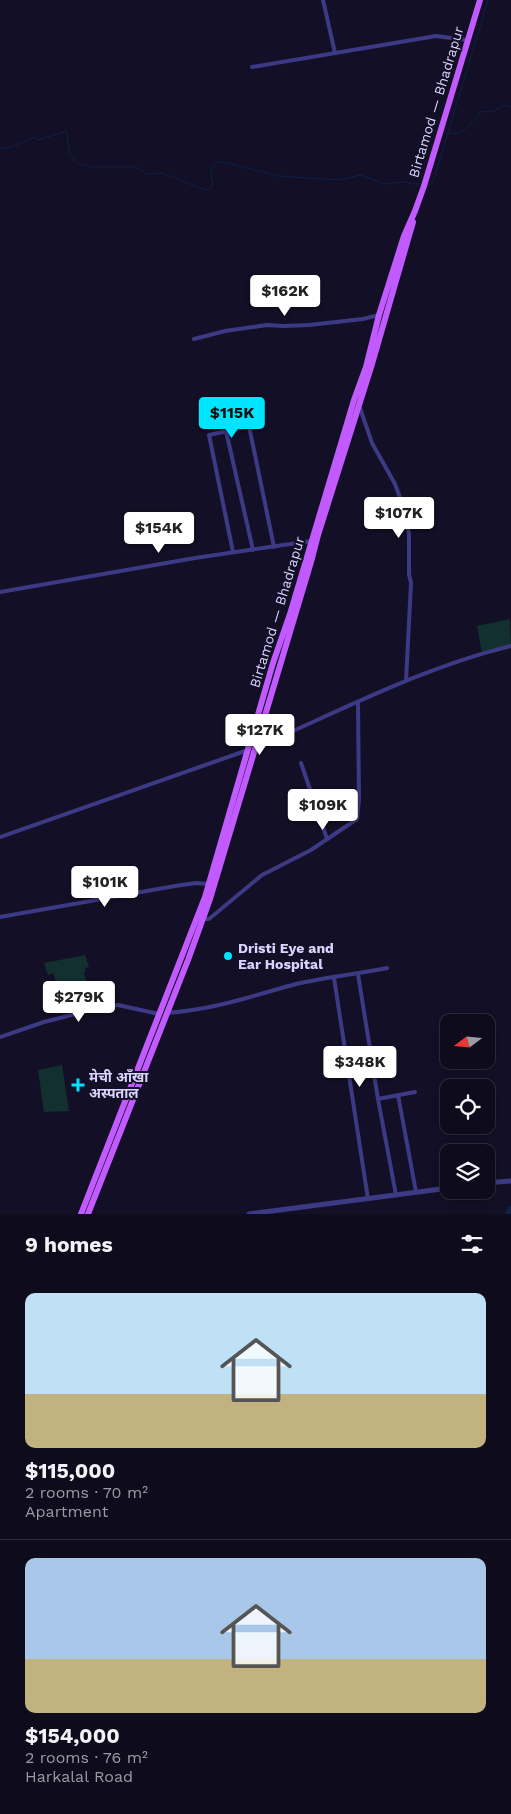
<!DOCTYPE html>
<meta charset="utf-8">
<style>
body{margin:0;font-family:"Work Sans","Noto Sans Devanagari",sans-serif;background:#171425;color:#f1f3f6;height:100vh;display:flex;flex-direction:column;font-size:19px;white-space:nowrap}
*{box-sizing:border-box;margin:0}
p{font-size:16px;color:#9b9ba3}
.icon{flex:none;width:28px;height:28px;fill:none;stroke:currentColor;stroke-width:2;stroke-linecap:round;stroke-linejoin:round}
.map{position:relative;height:1214px;overflow:hidden}
.drawer{display:flex;flex-direction:column;background:#0e0b1c;flex:1}
.drawer>*{flex:none}
.needle{width:32px;rotate:254deg}
.controls{position:absolute;left:440px;top:1014px;display:grid;gap:10px}
.controls a{display:grid;place-items:center;width:55px;height:55px;border-radius:10px;background:#0e0b1c;box-shadow:0 2px 8px #0003,0 0 0 1px #2e2b3b;font-size:25px}
.price{position:absolute;translate:-50% -42px;padding:0 11px;border-radius:5px;background:#fff;color:#222;font-size:16px;line-height:32px;filter:drop-shadow(0 1px 2px #0008)}
.price::after{content:'';position:absolute;left:50%;top:30px;width:15px;height:11px;margin-left:-8px;background:inherit;clip-path:polygon(0 0,100% 0,50% 100%)}
.price.active{background:#00e5ff;color:#111}
ul{padding:0;list-style:none}
li{display:grid;align-content:center;gap:10px;height:265px;padding:0 25px}
li+li{border-top:1px solid #2e2b3b}
li span{display:grid;place-items:center;height:155px;border-radius:10px;color:#555}
li>.icon{margin-inline-start:auto}
span .icon{width:90px;height:90px;fill:#fffc;stroke-width:1}
li b{font-size:21px}
h2{display:flex;justify-content:space-between;align-items:center;height:60px;padding:0 25px;font-size:21px}
.map>svg:first-child{display:block}
.green{fill:#12302f}
.lines{fill:none;stroke-linecap:round;stroke-linejoin:round}
.stream{stroke:#0c2248;stroke-width:1}
.river{stroke:#0c2248;stroke-width:8}
.minor{stroke:#3d3a85;stroke-width:4}
.tertiary{stroke:#3d3a85;stroke-width:5}
.primary{stroke:#c25bff;stroke-width:6}
.poi-dot{fill:#00e5ff;stroke:#130f26;stroke-width:2}
.labels{text-anchor:middle;dominant-baseline:central;stroke-width:4;stroke-linejoin:round;paint-order:stroke}
.street-label{font-size:14px;fill:#d9d4ff;stroke:#130f26}
.poi-label{font-size:14px;font-weight:bold;fill:#d9d4ff;stroke:#130f26;text-anchor:start}
</style>
<div class="map">
<svg width="511" height="1214" viewBox="0 0 511 1214">
<rect width="100%" height="100%" fill="#130f26"/>
<path class="green" d="M510 619 511 646 482 653 477 626Z
M85 955 89 967 85 968 86 971 84 972 86 981H89L94 1002 80 1006 71 985 58 989 53 973 48 975 44 963Z
M62 1065 69 1111 44 1112 38 1070Z"/>
<g class="lines">
<path class="stream" d="M448 133C464 137 471 123 480 112L494 111 504 105 511 107
M0 149 11 147 35 137 38 140 66 131 67 133 68 144 70 155 77 163 93 167H136L147 174 162 173 205 190 210 189 213 185C211 176 209 168 217 162H223L279 176 339 180 361 175 384 184 404 182 415 184H421
M428 185 432 183 437 169 488 0"/>
<path class="river" d="M509 1214 511 1210"/>
<path class="minor" d="M323 0 335 53
M252 67 436 36 467 40
M194 339 225 331 267 325 284 326 309 325 363 319 379 315
M359 405 372 443 395 484 403 506 409 534V574L411 583 406 681
M226 431 253 550
M233 552 209 435 249 426 274 547
M0 592 195 558 311 541
M255 748C338 712 423 667 511 646
M301 763 327 839
M0 837 248 750
M0 917 175 886 196 883 209 884
M203 919H209L262 875 311 850 357 819 359 800 358 703
M358 974 378 1099 396 1195
M334 978 368 1199
M166 1013C213 1010 252 996 296 984 326 977 357 974 387 968
M0 1037 44 1022 99 1008 118 1005 159 1014
M398 1095 416 1192
M378 1099 415 1092"/>
<path class="tertiary" d="M486 1183 511 1181
M249 1214 449 1188"/>
<path class="primary" d="M81 1214 205 897 273 663 290 614 354 400 366 367 379 315 404 236 415 211 424 186 480 0
M88 1214 188 960 210 899 311 562 318 535 372 364 413 222"/>
</g>
<g class="poi-dot">
<circle cx="228" cy="956" r="5"/>
<path d="M75.5 1077.5h5v5h5v5h-5v5h-5v-5h-5v-5h5z"/>
</g>
<g class="labels">
<g class="street-label">
<text transform="translate(436 102) rotate(-73)">Birtamod — Bhadrapur</text>
<text transform="translate(277 612) rotate(-73)">Birtamod — Bhadrapur</text>
</g>
<g class="poi-label">
<text x="238" y="948">Dristi Eye and<tspan x="238" dy="16">Ear Hospital</tspan></text>
<text x="89" y="1077">मेची आँखा<tspan x="89" dy="16">अस्पताल</tspan></text>
</g>
</g>
</svg>
<div class="controls">
<a><svg class="needle" viewBox="-14 -14 28 28"><path d="M0-13l5 13h-10z" fill="#e53935"/><path d="M0 13l5-13h-10z" fill="#9b9ba3"/></svg></a>
<a><svg class="icon" aria-label="locate" viewBox="0 0 24 24"><circle cx="12" cy="12" r="6"/><path d="M12 2v4M12 18v4M2 12h4M18 12h4"/></svg></a>
<a><svg class="icon" aria-label="layers" viewBox="0 0 24 24"><path d="M12 4l9 5-9 5-9-5zM3 14l9 5 9-5"/></svg></a>
</div>
<b class="price" style="left:285px;top:317px">$162K</b>
<b class="price active" style="left:232px;top:439px">$115K</b>
<b class="price" style="left:399px;top:539px">$107K</b>
<b class="price" style="left:159px;top:554px">$154K</b>
<b class="price" style="left:260px;top:756px">$127K</b>
<b class="price" style="left:323px;top:831px">$109K</b>
<b class="price" style="left:105px;top:908px">$101K</b>
<b class="price" style="left:79px;top:1023px">$279K</b>
<b class="price" style="left:360px;top:1088px">$348K</b>
</div>
<section class="drawer">
<h2>9 homes<svg class="icon" aria-label="filters" viewBox="0 0 24 24"><path d="M4 7h16M4 17h16"/><circle cx="9" cy="7" r="2"/><circle cx="15" cy="17" r="2"/></svg></h2>
<ul>
<li><span style="background:linear-gradient(#bfe0f5 65%,#c2b280 0)"><svg class="icon" aria-label="home" viewBox="0 0 24 24"><path d="M3 11l9-7 9 7M6 9v11h12V9"/></svg></span><div><b>$115,000</b><p>2 rooms · 70 m²</p><p>Apartment</p></div></li>
<li><span style="background:linear-gradient(#a9c7e8 65%,#c2b280 0)"><svg class="icon" aria-label="home" viewBox="0 0 24 24"><path d="M3 11l9-7 9 7M6 9v11h12V9"/></svg></span><div><b>$154,000</b><p>2 rooms · 76 m²</p><p>Harkalal Road</p></div></li>
</ul>
</section>
